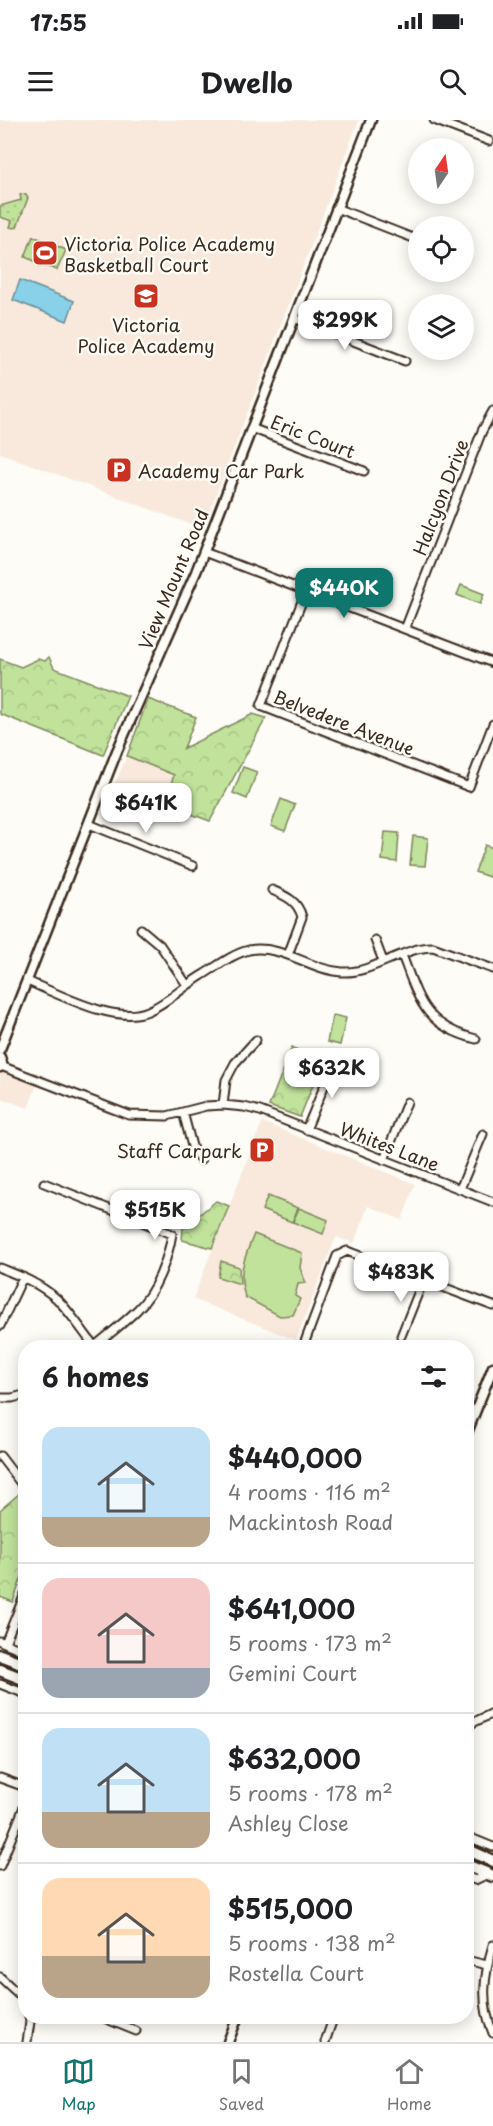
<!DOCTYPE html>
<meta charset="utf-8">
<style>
body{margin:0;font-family:"Playpen Sans",sans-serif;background:#f2f2f2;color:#202124;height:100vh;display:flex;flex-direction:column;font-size:22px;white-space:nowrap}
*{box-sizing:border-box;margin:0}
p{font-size:20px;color:#757577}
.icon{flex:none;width:33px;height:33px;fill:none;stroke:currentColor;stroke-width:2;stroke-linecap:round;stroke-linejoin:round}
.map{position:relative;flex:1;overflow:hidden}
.sheet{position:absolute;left:18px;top:1220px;width:456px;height:684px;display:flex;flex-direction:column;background:#fff;border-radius:24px;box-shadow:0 3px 15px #0003}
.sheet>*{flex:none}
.needle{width:39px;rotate:13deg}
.controls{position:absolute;left:408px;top:18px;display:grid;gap:12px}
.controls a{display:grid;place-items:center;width:66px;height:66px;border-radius:50%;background:#fff;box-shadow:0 3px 15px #0003;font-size:30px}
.price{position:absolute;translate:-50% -51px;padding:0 14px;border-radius:12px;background:#fff;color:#222;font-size:20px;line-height:39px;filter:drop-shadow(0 2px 3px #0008)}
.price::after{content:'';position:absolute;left:50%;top:36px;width:18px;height:14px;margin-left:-9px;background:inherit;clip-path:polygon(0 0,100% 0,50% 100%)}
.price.selected{background:#0f766e;color:#fff}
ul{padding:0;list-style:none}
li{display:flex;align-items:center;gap:18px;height:150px;padding:0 24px}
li+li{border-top:2px solid #e0e0e0}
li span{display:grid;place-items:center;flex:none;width:168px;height:120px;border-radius:18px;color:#555}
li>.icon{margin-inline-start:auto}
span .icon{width:72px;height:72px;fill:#fffc;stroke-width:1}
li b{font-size:26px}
h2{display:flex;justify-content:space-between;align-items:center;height:72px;padding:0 24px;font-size:26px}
.status{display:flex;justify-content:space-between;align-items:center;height:42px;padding:0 30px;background:#fff;direction:ltr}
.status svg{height:16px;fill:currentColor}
header{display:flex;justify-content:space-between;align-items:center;height:78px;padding:0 24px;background:#fff;font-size:27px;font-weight:700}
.menu{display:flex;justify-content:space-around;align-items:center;height:84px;border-top:2px solid #e0e0e0;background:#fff;font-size:16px;color:#757577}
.menu a{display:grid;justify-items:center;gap:3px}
.menu .selected{color:#0f766e}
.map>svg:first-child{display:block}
.built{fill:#f8e9dc}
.grass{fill:url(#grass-dots);stroke:#7e865c;stroke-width:1.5}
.park{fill:url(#park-crowns);stroke:#7e865c;stroke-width:1.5}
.garden{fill:#c0e29b;stroke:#7e865c;stroke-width:1.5}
.water{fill:#88d1e9;stroke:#698e98;stroke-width:1.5}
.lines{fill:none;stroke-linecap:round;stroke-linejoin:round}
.minor-casing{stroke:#3b2a1e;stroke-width:11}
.tertiary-casing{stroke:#3b2a1e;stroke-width:13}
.primary-casing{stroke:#3b2a1e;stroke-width:15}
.minor{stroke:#fdfcf7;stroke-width:7}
.tertiary{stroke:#fdfcf7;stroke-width:8}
.primary{stroke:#fdfcf7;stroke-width:10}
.labels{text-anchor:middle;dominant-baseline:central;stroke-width:5;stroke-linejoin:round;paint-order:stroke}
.poi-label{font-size:18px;fill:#3b2a1e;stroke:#fdfcf7;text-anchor:start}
.street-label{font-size:18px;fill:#3b2a1e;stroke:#fdfcf7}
</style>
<div class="status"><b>17:55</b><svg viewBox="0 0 49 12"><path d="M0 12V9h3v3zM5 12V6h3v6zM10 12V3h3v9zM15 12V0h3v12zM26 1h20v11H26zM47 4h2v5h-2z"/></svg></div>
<header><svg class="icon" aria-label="menu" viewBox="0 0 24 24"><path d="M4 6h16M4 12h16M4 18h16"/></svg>Dwello<svg class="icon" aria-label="search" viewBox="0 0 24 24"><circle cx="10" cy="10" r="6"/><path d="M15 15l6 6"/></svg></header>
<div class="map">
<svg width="493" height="1922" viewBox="0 0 493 1922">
<defs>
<pattern id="grass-dots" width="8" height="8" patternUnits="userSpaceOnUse" patternTransform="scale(1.5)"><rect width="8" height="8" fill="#c0e29b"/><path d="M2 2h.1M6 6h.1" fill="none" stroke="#a6c285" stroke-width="1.8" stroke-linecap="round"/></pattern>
<pattern id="park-crowns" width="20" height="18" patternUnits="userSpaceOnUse" patternTransform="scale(1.5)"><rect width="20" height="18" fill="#c0e29b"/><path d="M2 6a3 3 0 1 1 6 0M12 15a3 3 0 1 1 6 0" fill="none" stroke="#a6c285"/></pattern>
</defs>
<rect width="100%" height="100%" fill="#fdfcf7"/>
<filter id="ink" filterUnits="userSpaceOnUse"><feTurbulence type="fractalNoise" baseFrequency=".0167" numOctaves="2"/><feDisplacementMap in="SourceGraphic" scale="12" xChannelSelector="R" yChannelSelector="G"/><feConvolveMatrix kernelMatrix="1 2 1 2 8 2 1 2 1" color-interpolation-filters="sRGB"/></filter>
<g filter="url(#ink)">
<path class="built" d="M0 0H359L203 409 0 333Z
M127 636 174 655 164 684 114 665Z
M4 952 37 965 28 988 0 978V953Z
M262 1002 415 1064 402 1100 368 1086 354 1123 336 1117 296 1220 193 1179Z"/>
<path class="grass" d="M20 74 26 75 28 78 17 107 14 108 10 107 12 101 0 97V86L21 80Z"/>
<path class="park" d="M49 537 54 548 128 576 103 635 0 594V539L21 547 38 539 45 541Z
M148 579 196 597 184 628 253 594 266 598 210 701 164 684 174 655 127 636Z
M292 927 318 942 319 950 300 997 269 986Z
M216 1081 229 1086 212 1128 182 1120 183 1108Z
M221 1141 239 1147 240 1164 218 1157Z
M20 1373 25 1391V1448L13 1482 0 1477V1390Z"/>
<path class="garden" d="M33 116 66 130 57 150 25 137Z
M461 465 484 474 480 484 457 475Z
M243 647 257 652 247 679 233 673Z
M281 679 295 685 285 711 271 706Z
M385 712 399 713 397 742 382 740Z
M413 716 428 718 425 746 410 745Z
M485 725 493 728V747L489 757 475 752Z
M333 895 346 898 340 925 327 922Z
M268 1076 298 1088 292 1102 262 1090Z
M299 1088 328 1100 323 1114 293 1102Z
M254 1114 302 1133 300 1148 306 1163 298 1164 295 1176 300 1179 293 1195 280 1196 245 1177C237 1152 245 1137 254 1114Z"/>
<path class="water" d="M20 160 74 181 67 201 13 180Z"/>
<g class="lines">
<g class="minor-casing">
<path id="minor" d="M434 0 489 21
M336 88 418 120
M294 198 405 241
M251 308 364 351
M204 432 493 543
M306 471 261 586 469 667 493 604
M405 509 482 311 493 291
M89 704 193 746
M272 770C286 776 298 781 302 797L288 835
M141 809 160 825 187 865
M375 820 383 841
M402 835C419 880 424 906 476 919
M27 861C59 874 115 905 148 891 167 883 183 867 201 856 216 847 232 834 249 830 282 824 310 850 342 852 373 854 402 827 433 827L493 849
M1 946 129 995 167 996 206 986 223 985 244 987 260 991 493 1082
M223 985 226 960 235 943 256 920
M183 992 193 1030 201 1040
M306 1010 335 940
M384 1040 407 982
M44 1063 172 1114C168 1139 156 1172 137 1190 124 1203 109 1214 95 1226
M460 1069 483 1014
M0 1148C21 1156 40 1164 57 1179 71 1193 83 1212 95 1227
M0 1206 23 1157
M401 1216 423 1161
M303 1227 337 1136 347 1131 493 1186
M0 1278H12L24 1275
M0 1336 26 1370
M0 1521 26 1532
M5 1523 26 1471
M0 1564 26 1574
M466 1606 493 1593
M0 1658 25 1667
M466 1716 493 1727
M0 1746 26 1682
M466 1756 475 1760 488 1754
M493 1825C484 1855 480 1883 493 1913
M466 1840 487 1845
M0 1857 24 1879 26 1884
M99 1896 136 1911
M27 1922 30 1902 29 1896
M325 1922 334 1896"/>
</g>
<g class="tertiary-casing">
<path id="tertiary" d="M0 929 117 631 196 452 371 0
M0 937 2 943 0 947
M466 1315 493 1247
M228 1922 238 1896"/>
</g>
<g class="primary-casing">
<path id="primary" d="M0 1535 26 1545
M0 1550 26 1560
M466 1729 493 1741
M466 1745 493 1756"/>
</g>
<use href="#minor" class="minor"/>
<use href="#tertiary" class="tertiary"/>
<use href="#primary" class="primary"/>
</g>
</g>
<defs>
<g id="stadium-square" transform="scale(1.35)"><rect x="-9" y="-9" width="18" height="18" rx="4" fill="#c8321e" stroke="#fdfcf7"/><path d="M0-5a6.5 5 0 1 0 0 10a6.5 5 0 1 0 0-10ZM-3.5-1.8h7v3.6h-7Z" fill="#fff"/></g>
<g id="university-square" transform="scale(1.35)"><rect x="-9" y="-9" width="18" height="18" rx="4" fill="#c8321e" stroke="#fdfcf7"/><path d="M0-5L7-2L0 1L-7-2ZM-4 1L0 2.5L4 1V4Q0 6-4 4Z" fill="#fff"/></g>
<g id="parking-square" transform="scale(1.35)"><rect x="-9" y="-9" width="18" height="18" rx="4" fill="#c8321e" stroke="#fdfcf7"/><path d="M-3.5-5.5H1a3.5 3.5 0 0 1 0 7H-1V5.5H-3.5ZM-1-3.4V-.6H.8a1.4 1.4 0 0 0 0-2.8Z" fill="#fff"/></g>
</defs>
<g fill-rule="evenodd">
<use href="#stadium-square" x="45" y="133"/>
<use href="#university-square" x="146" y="176"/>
<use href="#parking-square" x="119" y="350"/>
<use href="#parking-square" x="262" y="1030"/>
</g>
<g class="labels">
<g class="poi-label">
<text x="64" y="123">Victoria Police Academy<tspan x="64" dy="21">Basketball Court</tspan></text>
<text x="146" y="204" text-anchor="middle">Victoria<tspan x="146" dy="21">Police Academy</tspan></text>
<text x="138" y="350">Academy Car Park</text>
<text x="242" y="1030" text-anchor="end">Staff Carpark</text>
</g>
<g class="street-label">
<text transform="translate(313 316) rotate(21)">Eric Court</text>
<text transform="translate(440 377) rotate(-69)">Halcyon Drive</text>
<text transform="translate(173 459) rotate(-67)">View Mount Road</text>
<text transform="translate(344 602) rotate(21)">Belvedere Avenue</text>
<text transform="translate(390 1026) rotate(21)">Whites Lane</text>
</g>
</g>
</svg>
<div class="controls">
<a><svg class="needle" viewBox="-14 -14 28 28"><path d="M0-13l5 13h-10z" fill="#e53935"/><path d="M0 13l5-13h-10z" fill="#757577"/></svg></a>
<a><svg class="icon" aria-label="locate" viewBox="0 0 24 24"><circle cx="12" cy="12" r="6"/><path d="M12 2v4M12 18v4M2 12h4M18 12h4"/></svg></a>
<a><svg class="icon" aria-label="layers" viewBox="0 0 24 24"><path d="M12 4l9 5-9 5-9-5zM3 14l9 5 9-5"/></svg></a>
</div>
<b class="price" style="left:345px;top:231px">$299K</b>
<b class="price selected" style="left:344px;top:499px">$440K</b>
<b class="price" style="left:146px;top:714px">$641K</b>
<b class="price" style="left:332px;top:979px">$632K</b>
<b class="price" style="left:155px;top:1121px">$515K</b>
<b class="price" style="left:401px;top:1183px">$483K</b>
<section class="sheet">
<h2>6 homes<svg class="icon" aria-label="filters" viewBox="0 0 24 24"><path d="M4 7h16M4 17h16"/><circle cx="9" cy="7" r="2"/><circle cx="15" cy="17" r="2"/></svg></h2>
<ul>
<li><span style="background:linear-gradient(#bfe0f5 75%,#b9a48a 0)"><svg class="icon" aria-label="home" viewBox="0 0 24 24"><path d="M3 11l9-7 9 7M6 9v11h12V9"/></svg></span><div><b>$440,000</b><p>4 rooms · 116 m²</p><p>Mackintosh Road</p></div></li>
<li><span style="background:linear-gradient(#f6c9c9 75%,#9aa5b1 0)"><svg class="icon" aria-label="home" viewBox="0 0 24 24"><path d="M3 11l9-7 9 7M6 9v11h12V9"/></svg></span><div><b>$641,000</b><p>5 rooms · 173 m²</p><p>Gemini Court</p></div></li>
<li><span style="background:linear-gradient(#bfe0f5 70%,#b9a48a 0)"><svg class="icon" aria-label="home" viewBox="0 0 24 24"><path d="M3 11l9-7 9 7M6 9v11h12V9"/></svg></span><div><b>$632,000</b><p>5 rooms · 178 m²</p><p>Ashley Close</p></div></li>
<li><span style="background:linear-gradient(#ffd9b3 65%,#b9a48a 0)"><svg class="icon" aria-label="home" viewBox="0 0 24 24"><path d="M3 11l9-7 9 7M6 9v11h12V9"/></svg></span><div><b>$515,000</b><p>5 rooms · 138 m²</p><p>Rostella Court</p></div></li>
</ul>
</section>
</div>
<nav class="menu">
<a class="selected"><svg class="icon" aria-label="map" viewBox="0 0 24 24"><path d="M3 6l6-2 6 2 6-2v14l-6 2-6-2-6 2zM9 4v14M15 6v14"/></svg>Map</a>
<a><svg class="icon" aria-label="saved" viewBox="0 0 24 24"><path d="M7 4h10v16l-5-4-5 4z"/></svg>Saved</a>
<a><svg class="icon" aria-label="home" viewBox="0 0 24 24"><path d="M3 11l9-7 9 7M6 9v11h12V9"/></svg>Home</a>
</nav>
